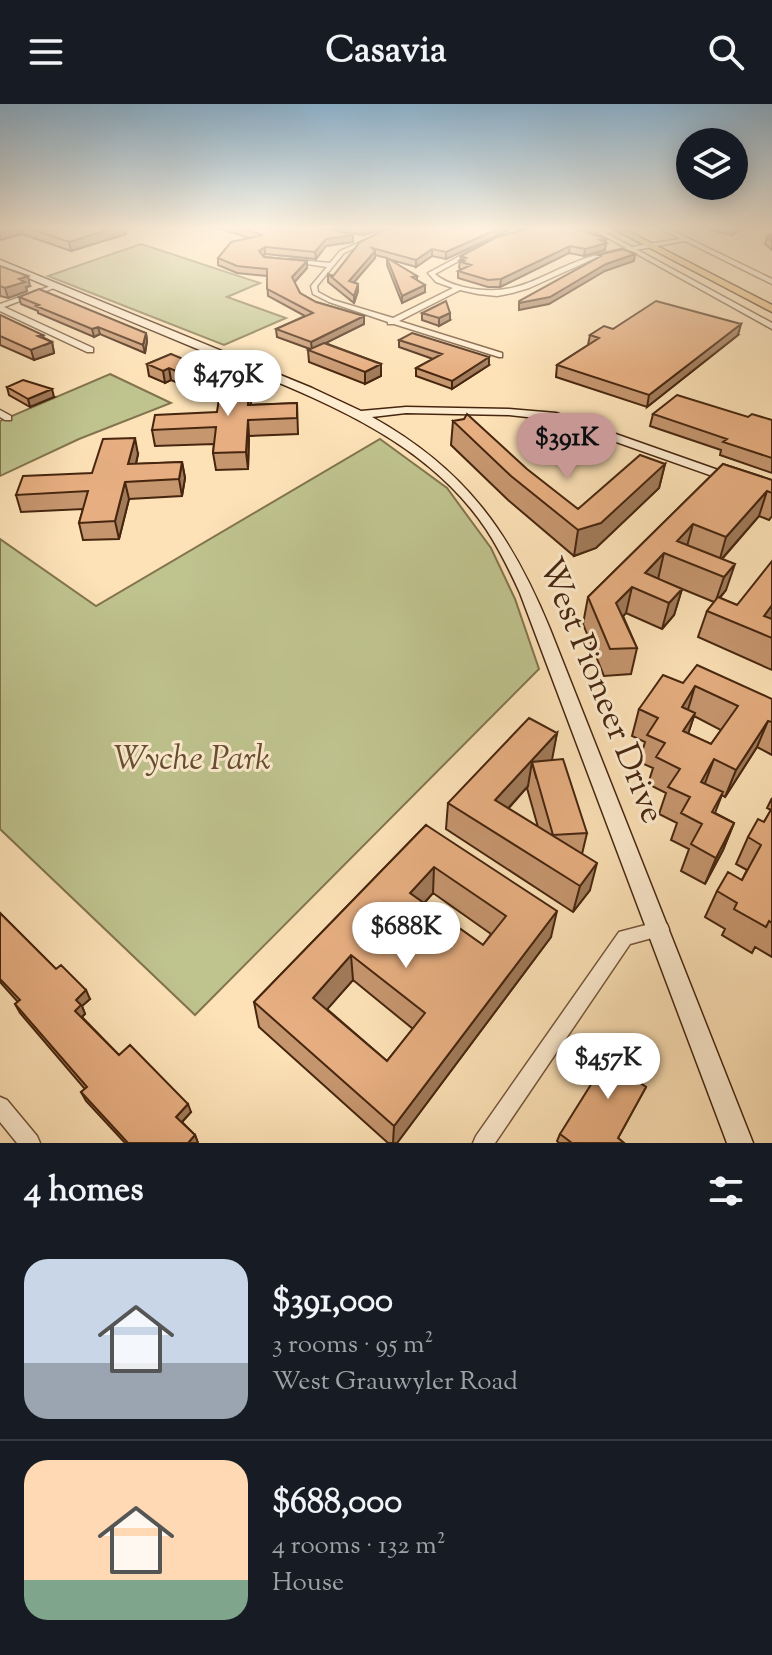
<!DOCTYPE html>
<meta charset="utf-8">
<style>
body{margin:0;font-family:"Sorts Mill Goudy",serif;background:#20242c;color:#f1f3f6;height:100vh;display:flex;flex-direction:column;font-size:30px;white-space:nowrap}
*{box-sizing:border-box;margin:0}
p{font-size:26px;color:#9ea1a6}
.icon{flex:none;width:44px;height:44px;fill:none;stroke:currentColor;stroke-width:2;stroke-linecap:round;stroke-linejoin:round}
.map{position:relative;height:1039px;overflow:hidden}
.sheet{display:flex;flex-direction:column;background:#171b24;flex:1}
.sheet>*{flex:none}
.controls{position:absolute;left:676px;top:24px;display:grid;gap:16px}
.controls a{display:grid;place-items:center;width:72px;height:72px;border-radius:50%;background:#171b24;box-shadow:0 4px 20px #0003;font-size:40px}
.price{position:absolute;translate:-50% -68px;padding:0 18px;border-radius:28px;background:#fff;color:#222;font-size:26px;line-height:52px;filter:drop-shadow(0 2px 4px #0008)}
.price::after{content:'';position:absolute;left:50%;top:48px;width:24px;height:18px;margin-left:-12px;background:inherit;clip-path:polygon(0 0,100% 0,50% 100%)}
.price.selected{background:#c59692;color:#111}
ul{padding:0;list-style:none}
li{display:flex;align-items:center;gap:24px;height:200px;padding:0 24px}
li+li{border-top:2px solid #363941}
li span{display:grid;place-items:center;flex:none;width:224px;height:160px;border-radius:24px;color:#555}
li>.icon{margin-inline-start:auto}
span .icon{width:96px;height:96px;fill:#fffc;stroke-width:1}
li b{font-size:34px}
h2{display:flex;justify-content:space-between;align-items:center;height:96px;padding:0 24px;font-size:34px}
header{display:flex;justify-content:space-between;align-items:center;height:104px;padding:0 24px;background:#171b24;font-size:36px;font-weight:700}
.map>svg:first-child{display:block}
.green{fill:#bfc38e;stroke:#82744e;stroke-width:2}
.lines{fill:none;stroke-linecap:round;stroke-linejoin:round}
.minor-casing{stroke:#745539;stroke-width:3}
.tertiary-casing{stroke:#745539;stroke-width:3}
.secondary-casing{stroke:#46260f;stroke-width:3}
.primary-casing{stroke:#46260f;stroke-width:3}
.minor{fill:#feecd0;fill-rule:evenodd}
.tertiary{fill:#feecd0;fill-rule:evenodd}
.secondary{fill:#feecd0;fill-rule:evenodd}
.primary{fill:#eec17c;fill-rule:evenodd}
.wall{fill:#c6966f;stroke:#46260f;stroke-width:2;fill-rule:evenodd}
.shaded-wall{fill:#a17a5a;stroke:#46260f;stroke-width:2}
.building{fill:#e6ae81;stroke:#46260f;stroke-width:2;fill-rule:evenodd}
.labels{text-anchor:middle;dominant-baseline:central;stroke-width:6;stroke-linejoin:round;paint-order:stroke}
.street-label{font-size:34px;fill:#46260f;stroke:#feecd0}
.park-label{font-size:34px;font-style:italic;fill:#644d2f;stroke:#feecd0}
</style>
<header><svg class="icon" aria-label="menu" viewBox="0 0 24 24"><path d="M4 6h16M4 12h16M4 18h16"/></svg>Casavia<svg class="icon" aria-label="search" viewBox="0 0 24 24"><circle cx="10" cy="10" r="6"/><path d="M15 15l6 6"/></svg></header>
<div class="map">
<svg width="772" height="1039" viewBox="0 0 772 1039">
<rect width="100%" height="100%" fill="#fde2b7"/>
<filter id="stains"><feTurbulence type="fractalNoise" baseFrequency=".0025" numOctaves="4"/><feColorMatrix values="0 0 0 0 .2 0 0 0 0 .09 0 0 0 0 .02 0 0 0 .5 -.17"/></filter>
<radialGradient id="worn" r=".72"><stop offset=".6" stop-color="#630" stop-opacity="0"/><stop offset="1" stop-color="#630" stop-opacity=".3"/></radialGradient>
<path class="green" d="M141 140 260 179 227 193 286 214 224 241 48 172Z
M110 270 171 299 79 335 0 372V317Z
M380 335 447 384 491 444 515 495 539 565 195 911 0 725V435L96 502Z"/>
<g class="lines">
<g class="minor-casing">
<path id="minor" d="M393 124H400L344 149 317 182 318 188 333 196 393 214 453 184 436 178 428 169 490 136 495 137 435 170C443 177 452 180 463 183 521 196 542 167 593 152 624 143 655 139 686 134L689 136 625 148 591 156 529 184 512 189 497 192 478 190 460 186 399 217 502 249V253H499L394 220H388V218L329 198 313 190 311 182 327 163 287 157 290 155 330 159 340 147Z
M54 181 59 182 4 203 93 244V248H87L0 207V200Z
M0 306 11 312V316H5L0 313Z
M661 817 667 820 669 825 667 830 630 840 495 1039H473L476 1032 619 828Z
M0 993 7 996 37 1032 40 1039H17L0 1018Z"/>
</g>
<g class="tertiary-casing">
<path id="tertiary" d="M590 124H597L772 219V225Z
M659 124H667L772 175V180Z"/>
</g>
<g class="secondary-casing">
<path id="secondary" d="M0 156 312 284 361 307 406 303 509 305 556 309 772 385V393L554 316 509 311 406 309 372 313C465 365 510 428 550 525L753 1039H727L520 489C510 467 499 445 486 425 425 334 320 296 224 256 149 225 75 194 0 162Z"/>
</g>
<g class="primary-casing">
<path id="primary" d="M612 124H622L772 201V208Z"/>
</g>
<use href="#minor" class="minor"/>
<use href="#tertiary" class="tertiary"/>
<use href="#secondary" class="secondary"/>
<use href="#primary" class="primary"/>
</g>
<path class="wall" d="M0 124H124L126 130 71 147 22 130 0 136Z
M217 124H324L353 131V138L326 142 316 155 265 150 263 152 264 153 307 157V164L294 178 300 189 316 198 364 212V220L325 239 381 260V272L365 280 309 258 308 246 310 245 277 233 276 225 305 212 268 192 267 172 237 169 218 161V154L250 134Z
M325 124H388L363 131Z
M389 124 511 125 446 155 432 152 416 163 388 155 417 172V176L425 188 402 199 387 161V154L375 151V154L354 178 358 180V187L354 199 328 178V170L333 172Z
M529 124H585L584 126 606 135 605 146 584 152 569 149 500 183H488L458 174V167L461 166 459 163 461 152Z
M710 124H744L732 131 709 126Z
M772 130V146L765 140 767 133Z
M0 162 30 182 26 183 27 187 8 194 0 192Z
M19 193 146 229 147 237 145 249 100 230 94 233 38 209V207L21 200Z
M422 209 450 216 439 222 422 216Z
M0 211 52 238 54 249 34 256 0 241Z
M613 225 738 231 647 303 556 273 557 261 588 241 590 231Z
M399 236 489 261 452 285 416 272V264L433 255 399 243Z
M171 250 207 276 190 284 171 276 165 279 149 272 147 260Z
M249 280 251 301 297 299 298 330 249 332 248 365 216 366 213 349 214 340 155 342 152 326 217 308Z
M7 283 54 293 30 303 9 291Z
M653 310 748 313 772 316V369L720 351 721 346 650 322Z
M453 317 578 405 665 360 659 384 596 444 574 452 508 396 451 341Z
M138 350 136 360 182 358 185 374 182 392 129 395 119 435 83 436 79 419 83 405 21 408 16 391 92 369Z
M723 360 772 376V412L769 416 759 412 722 455 726 486 720 494 772 515V566L698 533 707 507 714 498 658 475 682 485 674 511 662 525 626 509 623 512 637 544 631 570 604 572 583 520 588 493Z
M683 579 772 595V651L757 643 725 693 722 691 715 709 734 719 723 746 705 780 681 767 689 745 671 736 677 719 659 710 666 689 648 680 653 664 639 658 645 638 632 632 639 605ZM694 612 721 626 711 640 688 630Z
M557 629 551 656 587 729 582 750 590 786 573 808 446 725 448 699ZM528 682 527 684 538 723 508 705Z
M772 694V853L755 843 752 849 722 831 725 825 705 813 717 787 742 776 747 766 736 760 748 733 764 718 771 706 767 704Z
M426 721 551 833 397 1039H388L259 923 254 898ZM433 789 491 830 483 841 424 799ZM353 876 413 925 387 957 327 905Z
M0 809 56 865 90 895 82 902 85 910 82 913 119 951 191 1008 182 1018 195 1031 198 1039H125L86 997 81 988 85 985 20 909 15 900 18 898 0 878Z
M642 967 636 976 646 983 618 1034 624 1039H559L557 1037 560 1030Z"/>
<path class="shaded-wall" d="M10 124H21L22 130 0 136V126Z
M114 124H124L126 130 71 147 69 138Z
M363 124H388L363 131Z
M500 124H523L511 125 446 155V148Z
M734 124H744L732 131Z
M353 131V138L326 142 316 155 315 148 326 135Z
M606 135 605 146 584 152 585 145 600 136Z
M570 142 569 149 500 183 501 175Z
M265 143V150L259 154V147Z
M432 145V152L416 163V156Z
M375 147V154L349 184V177Z
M635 150 634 157 605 167 549 200 519 206V199L606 160Z
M307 157V164L292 181V173Z
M28 172 30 182 26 183 27 187 8 194 5 184 19 175Z
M358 180V187L354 199V192Z
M425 181V188L402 199V192Z
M450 209V216L439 222V214Z
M364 212V220L312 246 311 238Z
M741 220 738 231 647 303 649 291Z
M98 223 100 230 94 233 92 225Z
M146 229 147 237 145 249 143 241Z
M43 231 45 241 52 238 54 249 34 256 31 246 38 232Z
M489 253V261L452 285V277Z
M381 260V272L365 280V268Z
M169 264 171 276 165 279 163 267Z
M205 264 207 276 190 284 188 272Z
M249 280 251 295 250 317 248 301Z
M52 285 54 293 30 303 28 295Z
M248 316 249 332 248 365 246 348Z
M135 334 138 350 132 377 128 360Z
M182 358 185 374 182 392 179 375Z
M665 360 659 384 596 444 574 452 578 426Z
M125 378 129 395 119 435 115 417Z
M767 387 759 412 719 458 726 433Z
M693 420 686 446 677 437Z
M664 449 658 475 645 469Z
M735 460 726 486 715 499 724 473Z
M632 483 626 509 611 525 616 499Z
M682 485 674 511 662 525 669 499Z
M772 501V514L761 530 764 512Z
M695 582 687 609 682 603Z
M695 609 686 636 683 627Z
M768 617 757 643 725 693 736 666Z
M557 629 552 656 536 673 532 658 528 682 491 723 495 696Z
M714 655 704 682 701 678Z
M734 719 723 746 705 780 716 754Z
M597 759 590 786 573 808 580 782Z
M434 763 433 789 410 815V789Z
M557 807 551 833 397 1039H393L394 1022Z
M351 851 353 876 316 918 313 894Z
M86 886 90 895 82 902 85 910 79 915 75 907 76 896Z
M188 1000 191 1008 180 1020 176 1013Z
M195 1031 198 1039H188Z"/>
<path class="building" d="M29 124H114L69 138Z
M239 124H324L353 131 326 135 315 148 265 143 259 147 264 153 307 157 292 173 300 189 316 198 364 212 311 238 276 225 313 209 267 185V165L237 162 218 154 231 138 263 131Z
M389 124H500L446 148 432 145 416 156 372 144 375 147 349 177 358 180 354 192 328 170 333 172 360 138Z
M529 124H577L606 135 600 136 607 139 585 145 570 142 501 175 488 176 458 167 471 161 461 158 464 157 460 156 466 154 461 152 497 133Z
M772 130V138L767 133Z
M623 145 635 150 606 160 550 193 519 199V197L601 152 598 151Z
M387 154 417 172 412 173 425 181 402 192Z
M0 162 28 172 19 175 25 178 5 184 0 182Z
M39 185 146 229 143 241 98 223 92 225 36 202 39 201 19 193Z
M446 197 450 209 439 214 422 209Z
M656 197 741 220 649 291 557 261 599 234 590 231 604 222 613 225Z
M0 211 43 231 38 232 52 238 31 246 0 232Z
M412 229 489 253 452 277 416 264 442 250 399 236Z
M324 239 381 260 365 268 308 246Z
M171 250 205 264 188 272 169 264 163 267 147 260Z
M23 276 52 285 28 295 7 283Z
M249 280 248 301 297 299V314L248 316 246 348 213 349 216 323 152 326 155 311 217 308 221 281Z
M677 291 748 313 752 310 772 316V354L723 338 727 335 653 310Z
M467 310 527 365 578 405 640 351 665 360 601 419 578 426 511 372 453 317 464 315Z
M135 334 128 360 182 358 179 375 125 378 115 417 79 419 88 387 16 391 23 372 92 369 103 335Z
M723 360 772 376V389L767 387 726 433 693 420 677 437 735 460 724 473 664 449 645 469 682 485 669 499 632 483 616 499 637 544 610 545 588 493Z
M772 457V501L764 512 772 515V534L707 507 718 493 737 501Z
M697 561 772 595V618L768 617 736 666 714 655 701 678 723 688 712 708 734 719 716 754 691 740 702 720 681 709 690 693 668 683 680 665 656 653 665 639 647 631 658 614 639 605 663 571 683 579ZM695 582 738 602 711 640 683 627 695 609 682 603Z
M529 614 557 629 495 696 597 759 580 782 448 699Z
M563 655 587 729 553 731 532 658Z
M772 704V819L769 817 766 823 734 805 737 799 717 787 728 768 742 776 761 741 748 733 758 715 764 718Z
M426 721 557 807 394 1022 254 898ZM434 763 506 812 483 841 410 789ZM351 851 425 909 387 957 313 894Z
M0 809 56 865 61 861 86 886 76 896 81 901 75 907 119 951 130 941 188 1000 176 1013 195 1031 188 1039H128L81 988 87 983 15 900 20 896 0 875Z
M617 939 646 958 636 976 646 983 618 1034 624 1039H572L560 1030Z"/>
<linearGradient id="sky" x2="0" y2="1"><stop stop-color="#8db7d5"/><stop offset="0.46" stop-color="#fef2df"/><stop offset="1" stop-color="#fef2df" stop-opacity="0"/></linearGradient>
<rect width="772" height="269" fill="url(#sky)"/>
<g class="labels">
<g class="street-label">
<text transform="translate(600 587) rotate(68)">West Pioneer Drive</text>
</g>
<g class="park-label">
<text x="192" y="656">Wyche Park</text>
</g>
</g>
<rect width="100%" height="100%" filter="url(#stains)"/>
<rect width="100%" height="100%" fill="url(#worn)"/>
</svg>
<div class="controls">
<a><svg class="icon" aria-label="layers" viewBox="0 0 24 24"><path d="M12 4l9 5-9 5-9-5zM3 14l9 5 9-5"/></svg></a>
</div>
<b class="price" style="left:228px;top:314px">$479K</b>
<b class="price selected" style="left:567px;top:377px">$391K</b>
<b class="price" style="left:406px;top:866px">$688K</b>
<b class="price" style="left:608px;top:997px">$457K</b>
</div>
<section class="sheet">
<h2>4 homes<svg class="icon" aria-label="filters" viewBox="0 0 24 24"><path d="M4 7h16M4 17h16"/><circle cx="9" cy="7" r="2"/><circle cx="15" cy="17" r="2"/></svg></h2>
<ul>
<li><span style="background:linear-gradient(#c9d6e8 65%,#9aa5b1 0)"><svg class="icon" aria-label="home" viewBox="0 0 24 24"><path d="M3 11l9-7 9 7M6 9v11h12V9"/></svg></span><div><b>$391,000</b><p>3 rooms · 95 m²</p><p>West Grauwyler Road</p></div></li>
<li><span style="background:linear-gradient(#ffd9b3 75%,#7fa58c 0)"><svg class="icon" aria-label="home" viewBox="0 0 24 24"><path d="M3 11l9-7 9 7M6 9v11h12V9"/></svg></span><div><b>$688,000</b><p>4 rooms · 132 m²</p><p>House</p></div></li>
</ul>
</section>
